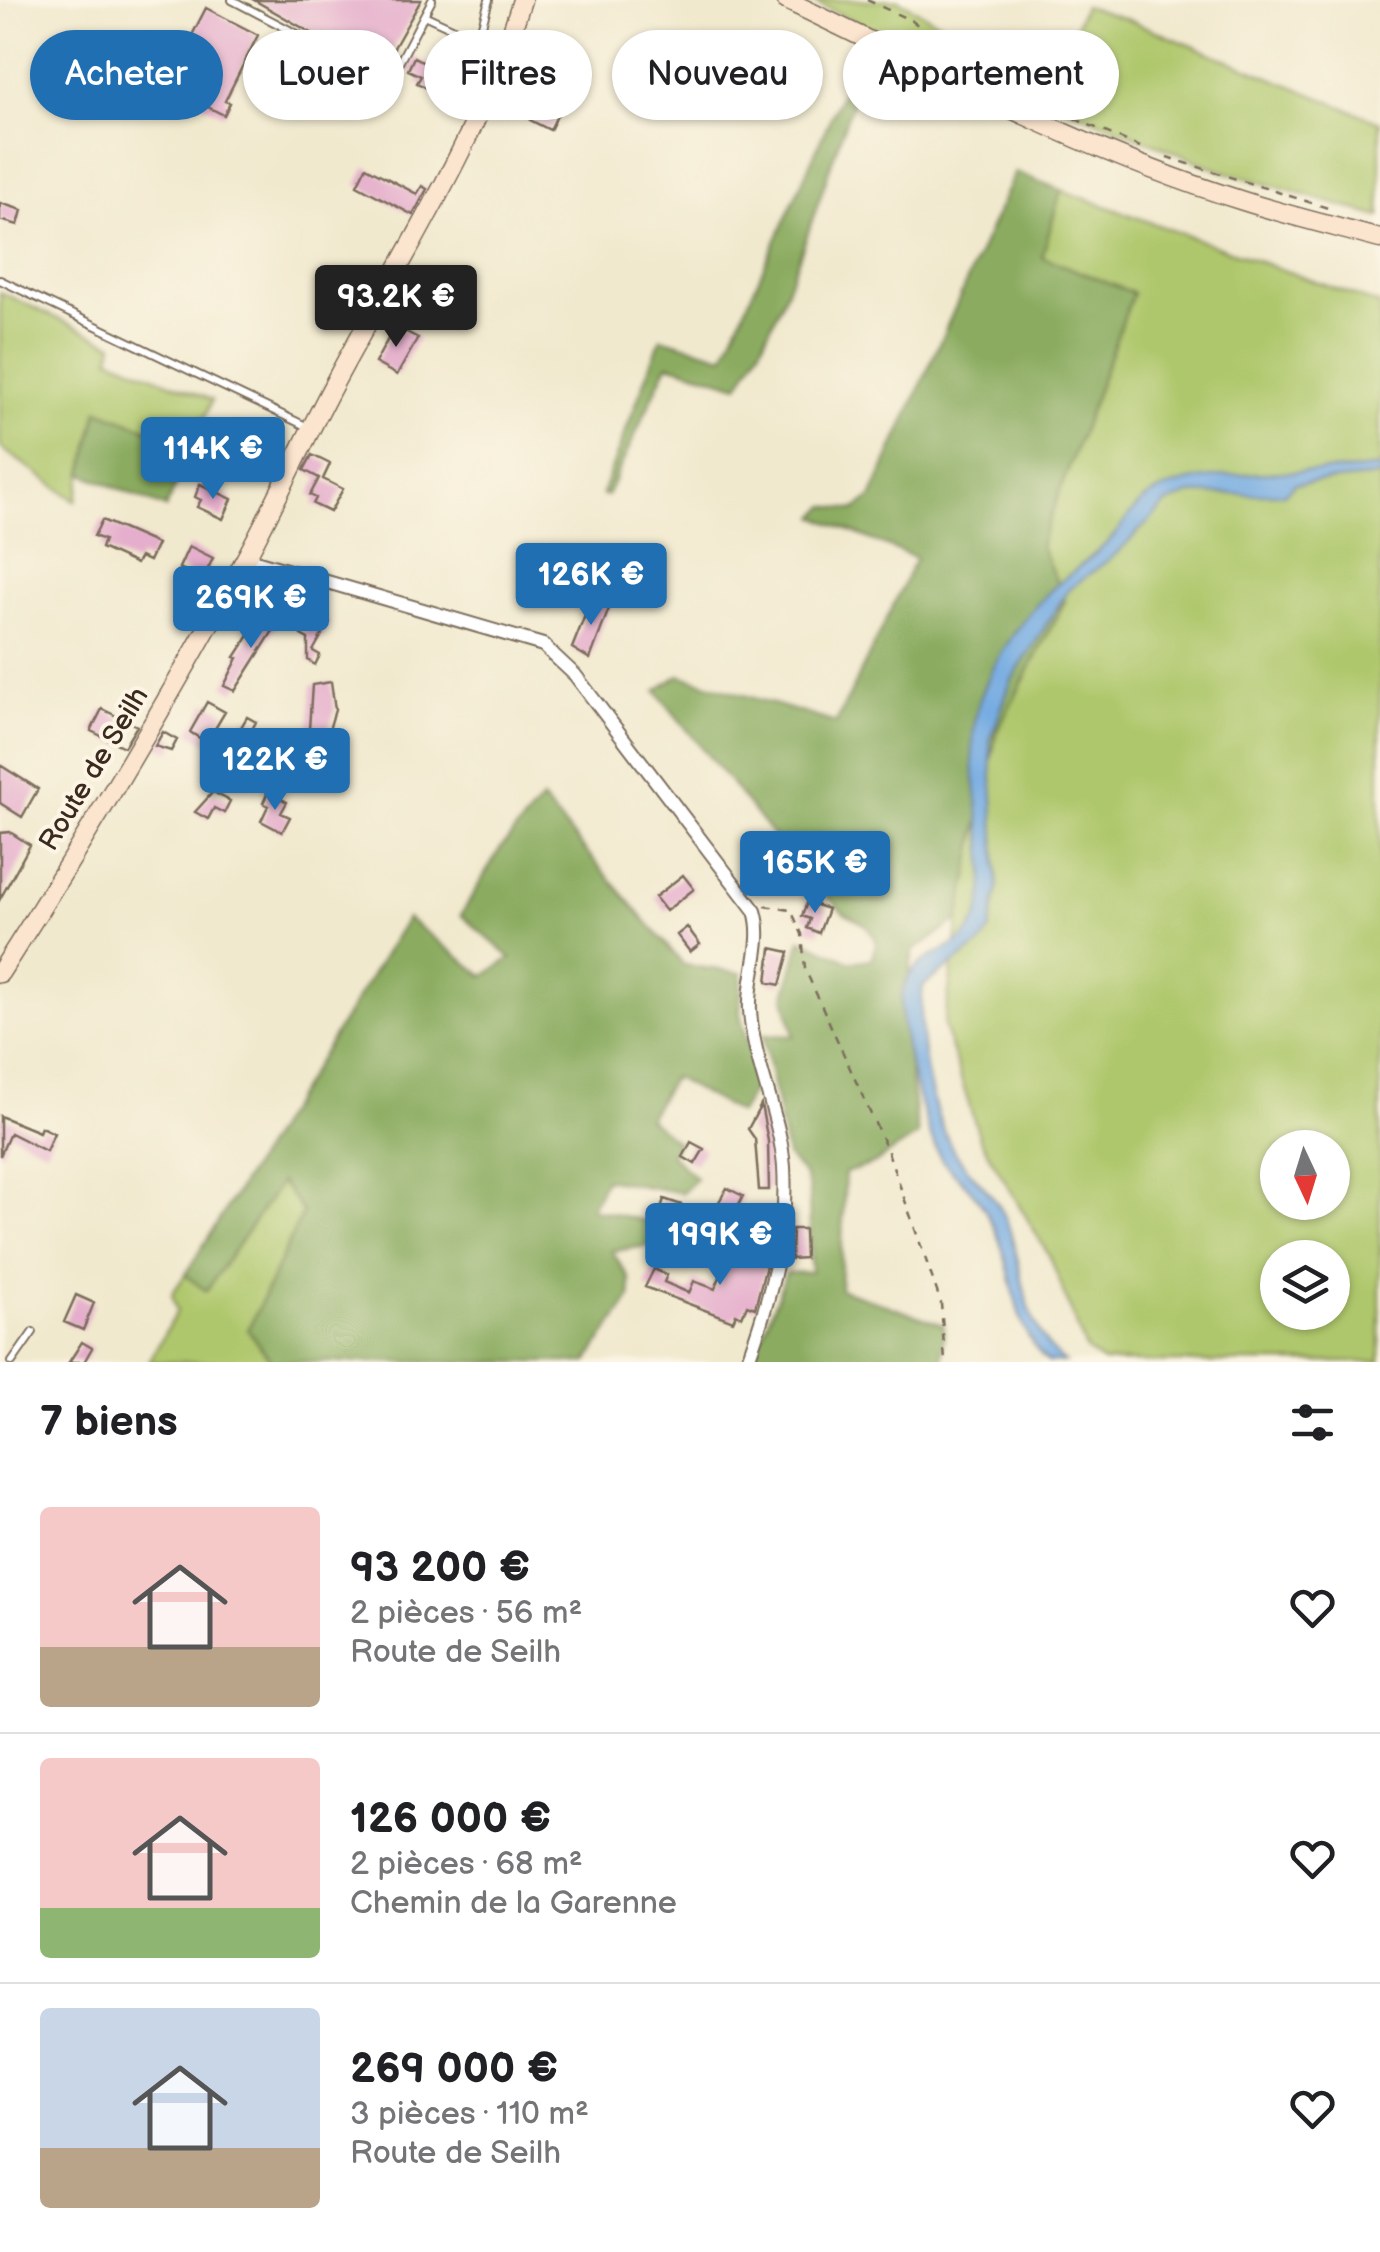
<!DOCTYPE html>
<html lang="fr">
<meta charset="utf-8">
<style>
body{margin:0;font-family:"Balsamiq Sans",sans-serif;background:#f6f6f6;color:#202124;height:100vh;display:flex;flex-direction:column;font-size:38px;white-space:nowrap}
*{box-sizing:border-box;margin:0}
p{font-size:32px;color:#757577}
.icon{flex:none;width:55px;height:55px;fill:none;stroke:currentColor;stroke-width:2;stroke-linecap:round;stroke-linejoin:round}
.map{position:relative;height:1362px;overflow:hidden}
.drawer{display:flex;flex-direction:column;background:#fff;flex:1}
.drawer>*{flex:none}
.top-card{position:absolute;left:30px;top:30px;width:1320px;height:90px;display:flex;gap:20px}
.needle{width:65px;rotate:176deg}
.buttons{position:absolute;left:1260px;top:1130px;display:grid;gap:20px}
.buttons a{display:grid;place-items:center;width:90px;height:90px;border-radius:50%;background:#fff;box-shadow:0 2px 8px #0004;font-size:50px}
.price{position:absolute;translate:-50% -85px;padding:0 22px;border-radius:10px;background:#1f6fb2;color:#fff;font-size:32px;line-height:65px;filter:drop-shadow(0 2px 5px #0008)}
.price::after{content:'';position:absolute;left:50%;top:60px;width:30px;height:22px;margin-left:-15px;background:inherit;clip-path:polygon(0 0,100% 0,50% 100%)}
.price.active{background:#222;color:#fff}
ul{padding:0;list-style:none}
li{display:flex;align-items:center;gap:30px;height:250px;padding:0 40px}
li+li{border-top:2px solid #e0e0e0}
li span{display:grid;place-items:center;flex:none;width:280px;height:200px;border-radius:10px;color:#555}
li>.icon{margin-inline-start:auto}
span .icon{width:120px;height:120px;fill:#fffc;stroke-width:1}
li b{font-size:42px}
h2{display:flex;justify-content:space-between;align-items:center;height:120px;padding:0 40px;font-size:42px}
.tag{padding:0 35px;border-radius:45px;background:#fff;box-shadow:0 2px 8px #0004;font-size:35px;line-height:90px}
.tag.active{background:#1f6fb2;color:#fff}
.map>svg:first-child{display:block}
.green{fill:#afc76c;stroke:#757845;stroke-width:2.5;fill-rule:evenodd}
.forest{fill:#8bac60;stroke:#636b3f;stroke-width:2.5}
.water{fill:#73aae2;stroke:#576a80;stroke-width:2.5}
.building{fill:#e5aecc}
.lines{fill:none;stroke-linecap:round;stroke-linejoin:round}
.lane-casing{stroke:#7b6d5c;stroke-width:10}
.street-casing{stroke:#7b6d5c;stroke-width:16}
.secondary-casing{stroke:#7b6d5c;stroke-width:21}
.path{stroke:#7b6d5c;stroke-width:2.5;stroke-dasharray:8 8;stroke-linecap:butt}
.lane{stroke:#fff;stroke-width:6}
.street{stroke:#fff;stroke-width:12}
.secondary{stroke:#fce5cf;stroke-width:18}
.labels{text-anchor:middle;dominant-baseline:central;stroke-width:8;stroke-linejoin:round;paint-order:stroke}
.street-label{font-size:28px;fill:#3b2a1e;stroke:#fcf5e5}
</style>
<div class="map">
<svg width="1380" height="1362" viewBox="0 0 1380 1362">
<rect width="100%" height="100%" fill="#fcf5e5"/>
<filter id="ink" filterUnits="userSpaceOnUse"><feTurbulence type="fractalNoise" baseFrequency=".01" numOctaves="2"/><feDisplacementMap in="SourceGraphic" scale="20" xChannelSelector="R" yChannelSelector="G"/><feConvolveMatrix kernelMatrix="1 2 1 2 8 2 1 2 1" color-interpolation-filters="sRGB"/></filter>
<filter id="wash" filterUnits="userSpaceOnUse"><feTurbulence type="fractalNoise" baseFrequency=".0048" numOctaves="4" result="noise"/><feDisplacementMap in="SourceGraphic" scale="40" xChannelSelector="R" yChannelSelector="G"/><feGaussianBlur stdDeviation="2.25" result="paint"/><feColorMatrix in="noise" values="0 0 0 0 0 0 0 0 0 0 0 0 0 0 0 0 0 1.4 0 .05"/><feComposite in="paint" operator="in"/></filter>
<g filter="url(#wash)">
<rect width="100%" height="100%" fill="#f1e9ce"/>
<path class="green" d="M810 0H898L989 50 1058 67 1084 6 1126 19 1380 122V217L1219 170 1013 86 998 89Z
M1061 190 1380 305V1362H1103L1086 1350 1050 1257 980 1139 944 1026 959 920 997 731 1065 601 1040 545 1133 293 1042 257ZM1278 1148H1332V1202H1278ZM1278 1258H1332V1312H1278Z
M0 292 113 344 110 358 212 400 192 446 98 410 76 501 0 447Z
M280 1181 303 1212 248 1330 272 1362H149L177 1311 172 1294 185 1275 206 1290Z"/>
<path class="forest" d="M843 90 856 93C819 191 795 296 739 385L668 364 607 496 602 494 661 338 724 356Z
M1015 172 1061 190 1042 257 1133 293 1040 545 1065 600 997 731 959 920 913 951 903 1018 918 1135 873 1164 845 1173 840 1289 944 1325 942 1362H752L786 1273 811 1272 809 1189 804 1175 787 1156 763 1035 794 1036 785 996 801 939 851 962 871 959 877 942 866 925 844 913 800 869 656 691 679 675 836 723 916 558 816 517 826 506 854 510 871 498Z
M98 410 192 446 166 508 83 474Z
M542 800 684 965 742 973 740 1013 757 1083 739 1113 673 1077 648 1118 677 1142 671 1155 696 1178 682 1193 605 1179 591 1209 659 1224 654 1245 612 1251 629 1278 631 1297 587 1362H272L248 1330 303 1212 281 1182 206 1291 185 1275 407 918 484 976 511 958 461 915 500 849Z"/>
<path class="water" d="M1380 467V476L1295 484 1284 494H1190L1166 504 1115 555 1068 590 1011 681 990 741 998 888 990 930 981 944 923 986C917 1033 928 1101 950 1144 963 1170 993 1190 1005 1217 1026 1266 1019 1328 1065 1362H1048C1013 1330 1016 1286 1001 1245 995 1226 981 1200 967 1186 959 1177 948 1169 941 1159 924 1129 895 1024 903 991 916 940 972 964 982 900 991 846 967 782 974 727 979 680 1018 621 1051 590 1069 573 1091 559 1109 541 1120 529 1130 512 1143 501 1190 462 1320 477 1380 467Z"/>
<g id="blocks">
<path class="building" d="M254 0H421L383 67 329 43Z
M206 8 258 35 225 101 230 103 224 115 166 86Z
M414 57 451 76 441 95 417 83 421 76 408 70Z
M546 87 566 97 550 130 530 120Z
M366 167 417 194 422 186 427 189 413 215 357 185Z
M0 203 22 210 18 225 0 220Z
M395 326 418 338 397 375 375 363Z
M231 434 256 446 248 462 224 450Z
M312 455 330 464 323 479 343 489 330 512 313 504 316 498 310 495 319 478 304 470Z
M200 484 232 499 223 519 197 507 201 500 195 497Z
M102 520 157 544 149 561 140 557 136 564 101 548 104 540 94 536Z
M189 546 213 558 203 579 179 568Z
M609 565 643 578 637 594 602 581Z
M265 580 286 590 276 609 256 598Z
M592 598 610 606 590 659 572 648Z
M313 613 329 622 313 651 320 655 315 665 308 660V639L301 635Z
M263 614 278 623 235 691 224 686 238 658 235 657Z
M331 682 335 710 328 733 309 729 312 685Z
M207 702 225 712 213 732 232 743 247 717 256 722 250 733 270 750 264 760 259 756 251 770 190 732Z
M102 709 137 726 124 747 91 731Z
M163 732 177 740 171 751 155 746Z
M0 765 38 789 22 817 0 803Z
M213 792 230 801 224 813 214 808 208 819 195 812Z
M268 792 287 802 281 813 290 817 282 832 261 821 268 806 263 803Z
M10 832 30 845 0 899V833Z
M683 875 694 889 666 911 655 897Z
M807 902 828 909 819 933 807 928 810 919 802 916Z
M687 927 700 944 690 952 677 935Z
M771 948 789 952 780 985 767 982Z
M761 1105 768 1141 769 1190H759L755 1139 748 1129Z
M0 1116 39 1132 41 1127 54 1133 46 1151 10 1133 0 1156Z
M691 1142 704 1149 695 1164 683 1157Z
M727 1188 743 1196 735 1212 742 1216 736 1227 712 1214Z
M664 1199 682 1205 678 1219 659 1214Z
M792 1229H804L805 1258 791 1259Z
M732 1248 766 1266 755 1308 747 1305 742 1317 736 1314 733 1321 645 1287 654 1269 667 1275 664 1282 689 1293 694 1281 715 1289Z
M76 1295 94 1303 83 1330 64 1322Z
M82 1342 92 1348 84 1362H69Z"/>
</g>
</g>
<g filter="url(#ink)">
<use href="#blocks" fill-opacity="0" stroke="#7b6d5c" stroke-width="2.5"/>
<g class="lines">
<g class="lane-casing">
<path id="lane" d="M232 0 389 82 424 15
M432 0 424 15 478 40 489 0
M0 280 310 428
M12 1362 33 1332"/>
</g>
<g class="street-casing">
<path id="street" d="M245 558 543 645 575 675 755 911C765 943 748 976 750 1010 753 1063 780 1114 784 1167 788 1236 770 1299 747 1362"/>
</g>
<g class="secondary-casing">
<path id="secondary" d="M786 0C934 71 1083 151 1240 200 1286 215 1333 226 1380 239
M0 973C87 837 170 698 247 556 278 498 305 438 336 380 403 255 481 136 522 0"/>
</g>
<path class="path" d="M867 0 912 21 1027 98 1140 147
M1167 157 1331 209
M765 906 791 910 802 934 805 969 888 1152 941 1303 945 1362"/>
<use href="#lane" class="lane"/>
<use href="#street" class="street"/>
<use href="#secondary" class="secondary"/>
</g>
</g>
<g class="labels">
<g class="street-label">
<text transform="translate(94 769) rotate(-59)">Route de Seilh</text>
</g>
</g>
</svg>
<div class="buttons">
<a><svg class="needle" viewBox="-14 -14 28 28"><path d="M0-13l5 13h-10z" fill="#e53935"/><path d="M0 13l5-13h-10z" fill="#757577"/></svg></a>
<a><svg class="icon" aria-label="layers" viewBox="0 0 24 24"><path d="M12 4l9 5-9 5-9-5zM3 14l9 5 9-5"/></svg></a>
</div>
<b class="price active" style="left:396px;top:350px">93.2K €</b>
<b class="price" style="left:213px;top:502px">114K €</b>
<b class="price" style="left:591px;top:628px">126K €</b>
<b class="price" style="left:251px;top:651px">269K €</b>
<b class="price" style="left:275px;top:813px">122K €</b>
<b class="price" style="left:815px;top:916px">165K €</b>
<b class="price" style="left:720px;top:1288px">199K €</b>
<div class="top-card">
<a class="tag active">Acheter</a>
<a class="tag">Louer</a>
<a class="tag">Filtres</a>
<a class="tag">Nouveau</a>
<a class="tag">Appartement</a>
</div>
</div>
<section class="drawer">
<h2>7 biens<svg class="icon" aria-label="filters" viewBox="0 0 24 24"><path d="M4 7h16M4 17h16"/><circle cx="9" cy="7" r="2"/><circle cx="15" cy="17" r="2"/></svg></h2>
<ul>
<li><span style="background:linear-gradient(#f6c9c9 70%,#b9a48a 0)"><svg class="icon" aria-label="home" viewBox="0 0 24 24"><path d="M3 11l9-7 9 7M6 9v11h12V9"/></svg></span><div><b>93 200 €</b><p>2 pièces · 56 m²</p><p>Route de Seilh</p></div><svg class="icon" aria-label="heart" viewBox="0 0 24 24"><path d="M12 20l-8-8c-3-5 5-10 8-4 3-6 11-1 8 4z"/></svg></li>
<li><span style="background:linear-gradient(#f6c9c9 75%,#8fb573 0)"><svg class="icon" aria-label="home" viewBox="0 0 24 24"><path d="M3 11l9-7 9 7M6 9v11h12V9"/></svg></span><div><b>126 000 €</b><p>2 pièces · 68 m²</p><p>Chemin de la Garenne</p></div><svg class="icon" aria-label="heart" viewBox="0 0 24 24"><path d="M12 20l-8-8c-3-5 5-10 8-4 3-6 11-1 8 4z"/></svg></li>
<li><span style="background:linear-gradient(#c9d6e8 70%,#b9a48a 0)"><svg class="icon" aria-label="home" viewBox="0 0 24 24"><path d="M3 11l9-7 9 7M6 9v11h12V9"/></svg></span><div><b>269 000 €</b><p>3 pièces · 110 m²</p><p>Route de Seilh</p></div><svg class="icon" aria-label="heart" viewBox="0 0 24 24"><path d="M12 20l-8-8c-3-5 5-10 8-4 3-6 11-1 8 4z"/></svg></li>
</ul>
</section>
